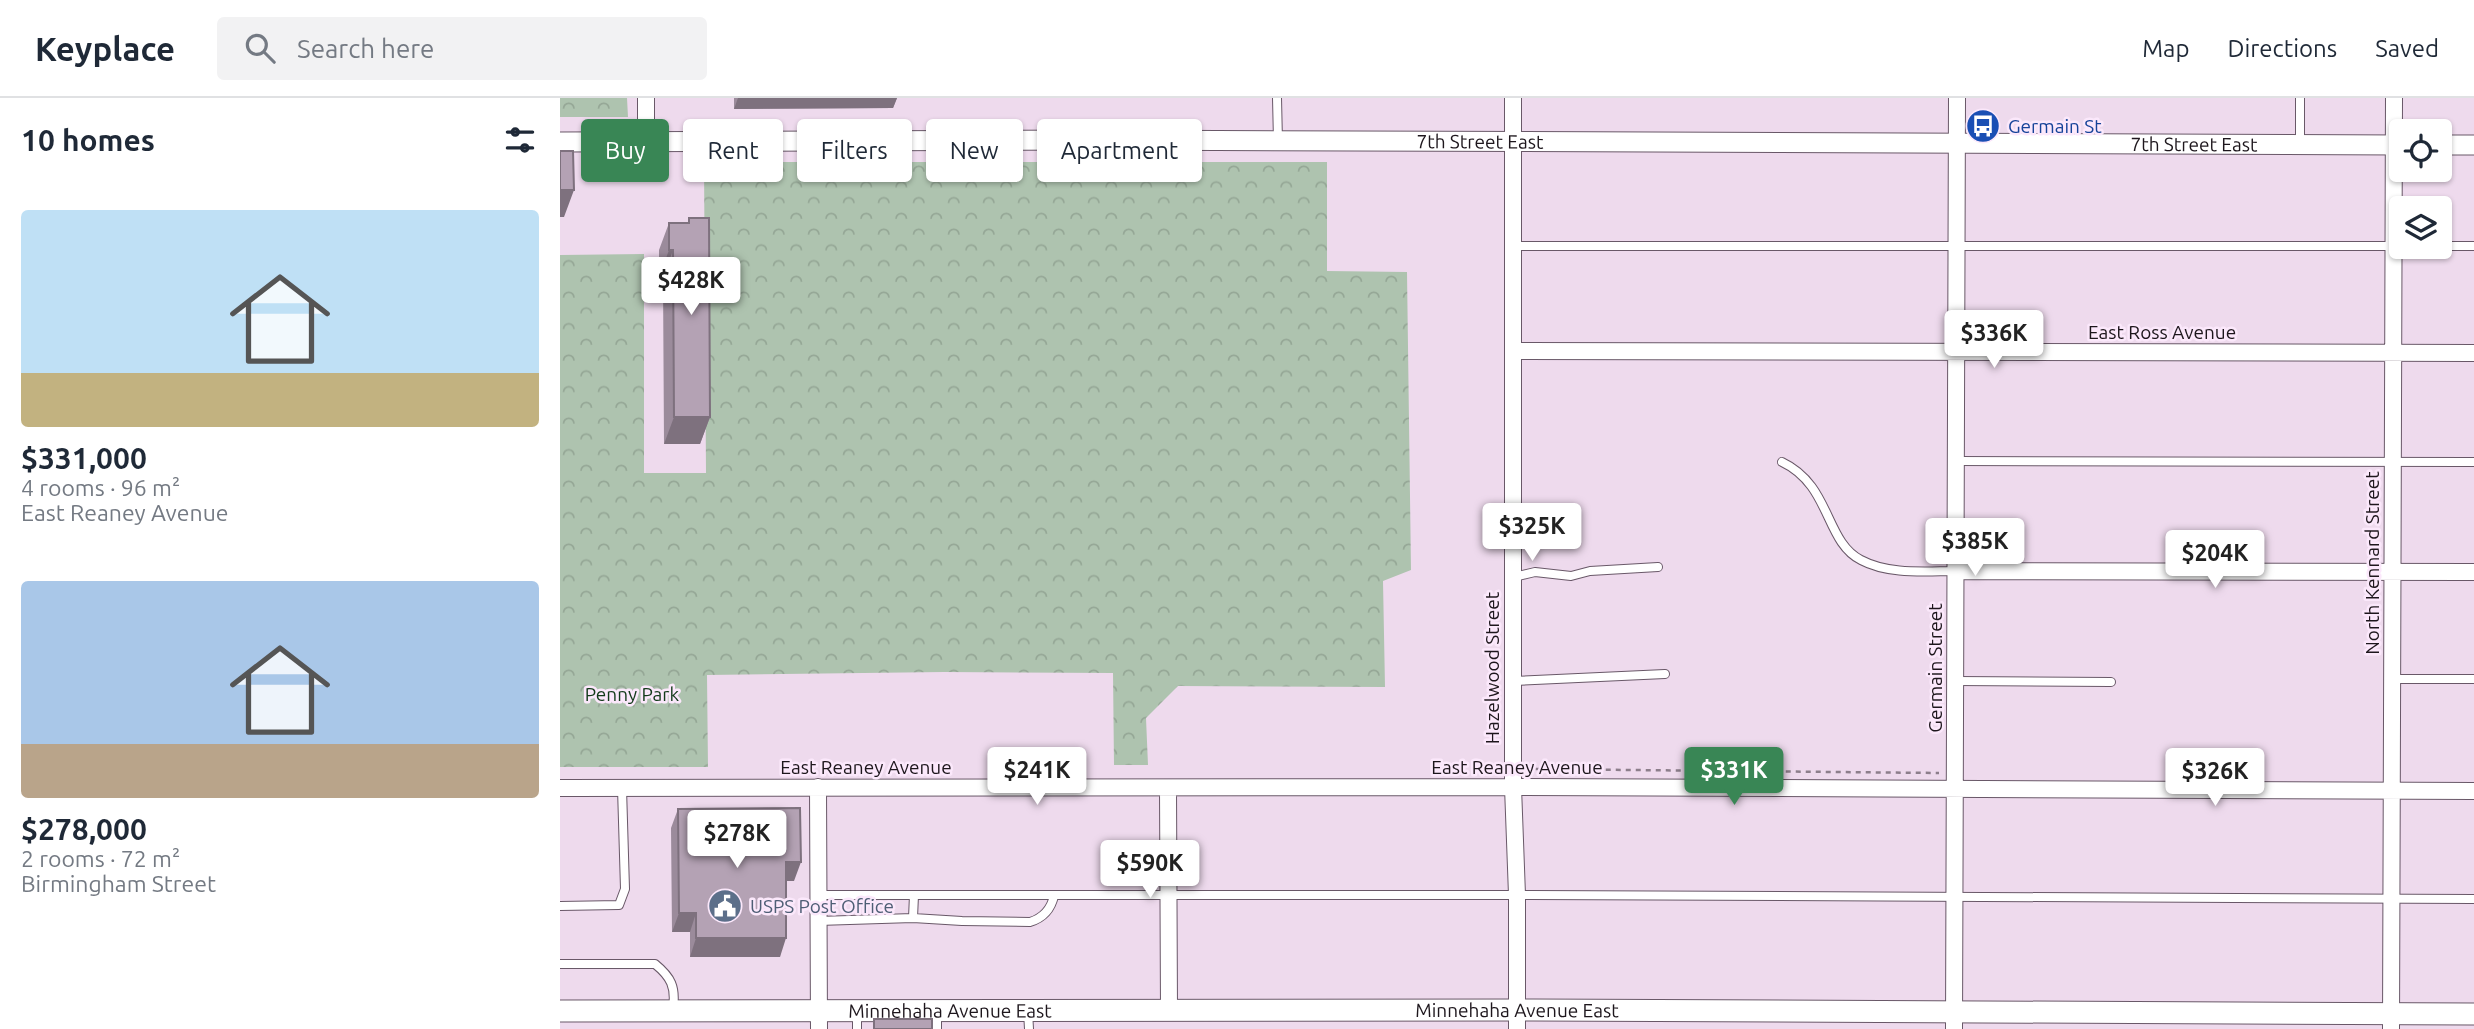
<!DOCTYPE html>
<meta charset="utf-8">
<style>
body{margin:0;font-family:Ubuntu,sans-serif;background:#f2f2f3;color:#1f2937;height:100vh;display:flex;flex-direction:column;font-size:26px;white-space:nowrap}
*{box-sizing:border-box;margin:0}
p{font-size:23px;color:#747a83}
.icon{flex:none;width:38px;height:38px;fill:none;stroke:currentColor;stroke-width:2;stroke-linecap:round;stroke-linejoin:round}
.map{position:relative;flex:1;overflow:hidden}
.sheet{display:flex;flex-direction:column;background:#fff;width:560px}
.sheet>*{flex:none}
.guide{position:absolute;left:21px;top:21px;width:665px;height:63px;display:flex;gap:14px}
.tools{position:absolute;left:1829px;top:21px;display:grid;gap:14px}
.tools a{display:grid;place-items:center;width:63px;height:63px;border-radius:7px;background:#fff;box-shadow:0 2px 5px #0004;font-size:35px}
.price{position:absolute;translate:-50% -60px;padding:0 16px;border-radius:7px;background:#fff;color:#222;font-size:23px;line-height:46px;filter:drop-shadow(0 2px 4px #0008)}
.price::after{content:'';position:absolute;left:50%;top:42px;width:21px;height:16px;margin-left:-10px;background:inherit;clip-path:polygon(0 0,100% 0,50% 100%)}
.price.active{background:#398655;color:#fff}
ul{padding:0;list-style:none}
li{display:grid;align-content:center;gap:14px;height:371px;padding:0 21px}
li span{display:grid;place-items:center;height:217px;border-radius:7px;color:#555}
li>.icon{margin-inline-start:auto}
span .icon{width:126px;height:126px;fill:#fffc;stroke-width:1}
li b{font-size:30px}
h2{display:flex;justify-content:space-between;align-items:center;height:84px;padding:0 21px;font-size:30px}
.pill{padding:0 24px;border-radius:7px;background:#fff;box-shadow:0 2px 5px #0004;font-size:24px;line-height:63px}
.pill.active{background:#398655;color:#fff}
header{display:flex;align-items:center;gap:42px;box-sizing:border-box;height:98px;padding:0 35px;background:#fff;border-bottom:2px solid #e0e1e3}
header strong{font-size:33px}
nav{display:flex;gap:38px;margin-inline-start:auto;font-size:24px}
.search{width:490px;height:63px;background:#f2f2f3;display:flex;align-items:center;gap:18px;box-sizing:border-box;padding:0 24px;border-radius:7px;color:#747a83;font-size:26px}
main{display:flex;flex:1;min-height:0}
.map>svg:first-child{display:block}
.forest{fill:url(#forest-crowns)}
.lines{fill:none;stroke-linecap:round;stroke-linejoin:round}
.service-casing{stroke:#695868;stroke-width:10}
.minor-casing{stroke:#695868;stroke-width:18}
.tertiary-casing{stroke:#695868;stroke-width:21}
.secondary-casing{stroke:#695868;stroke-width:23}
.path{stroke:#8c7e8b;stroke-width:2.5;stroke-dasharray:5 5;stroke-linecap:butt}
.service{stroke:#fff;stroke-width:8}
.minor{stroke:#fff;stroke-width:16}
.tertiary{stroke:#fff;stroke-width:19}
.secondary{stroke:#fff;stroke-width:21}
.wall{fill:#9b8b9b}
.shaded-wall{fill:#7e717e}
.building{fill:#b4a2b4;stroke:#7e717e;stroke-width:2}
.labels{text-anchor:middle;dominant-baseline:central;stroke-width:5;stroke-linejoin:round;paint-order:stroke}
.transit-label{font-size:19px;fill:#164399;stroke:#fbe8fb;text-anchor:start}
.street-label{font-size:19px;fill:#1d161c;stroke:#fbe8fb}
.park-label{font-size:19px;fill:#123a19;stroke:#fbe8fb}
.service-label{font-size:19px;fill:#4e5e75;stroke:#fbe8fb;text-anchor:start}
</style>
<header>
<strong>Keyplace</strong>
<div class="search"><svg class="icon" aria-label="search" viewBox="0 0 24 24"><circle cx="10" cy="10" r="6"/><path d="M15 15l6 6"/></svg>Search here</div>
<nav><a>Map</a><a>Directions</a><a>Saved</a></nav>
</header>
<main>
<section class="sheet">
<h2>10 homes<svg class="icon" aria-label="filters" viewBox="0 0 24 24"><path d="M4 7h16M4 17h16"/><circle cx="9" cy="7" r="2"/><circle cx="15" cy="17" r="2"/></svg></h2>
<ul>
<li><span style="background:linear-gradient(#bfe0f5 75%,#c2b280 0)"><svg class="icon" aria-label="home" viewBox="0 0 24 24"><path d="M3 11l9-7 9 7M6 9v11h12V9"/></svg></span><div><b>$331,000</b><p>4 rooms · 96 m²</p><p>East Reaney Avenue</p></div></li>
<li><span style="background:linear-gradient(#a9c7e8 75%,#b9a48a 0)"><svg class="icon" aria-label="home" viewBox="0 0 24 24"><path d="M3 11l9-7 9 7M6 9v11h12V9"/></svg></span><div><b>$278,000</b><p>2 rooms · 72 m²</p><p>Birmingham Street</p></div></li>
</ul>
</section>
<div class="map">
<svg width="1914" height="931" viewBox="0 0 1914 931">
<defs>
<pattern id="forest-crowns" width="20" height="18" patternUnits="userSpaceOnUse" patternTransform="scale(1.75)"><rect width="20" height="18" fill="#aec3af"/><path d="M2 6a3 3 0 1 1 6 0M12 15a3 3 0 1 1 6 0" fill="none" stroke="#95a796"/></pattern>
</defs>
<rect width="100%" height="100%" fill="#eedaed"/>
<path class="forest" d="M0 0H67L68 19H0Z
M144 64H767V173L847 174 851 472 823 483 825 589 618 588 586 620 588 667H554L553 575 384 574 147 577 148 669H0V157L84 156V375H146Z"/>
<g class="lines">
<g class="service-casing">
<path id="service" d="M717 0 718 43
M1740 47V0
M954 148H1835
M1880 148H1914
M1396 363 1914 364
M1222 364C1271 387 1265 444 1301 462 1329 477 1366 473 1396 473
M954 479 975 474 1011 478 1030 473 1098 469
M1832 581H1914
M953 583 1105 576
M1396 583 1551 584
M258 797H972L1914 801
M0 808 59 807 65 791 62 690
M353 820 402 823 470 824C483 820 491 811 494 798
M258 823 353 820 354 797
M0 866H95C111 879 116 889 113 910
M468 913 469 931
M297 931V913
M377 931V914"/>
</g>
<g class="minor-casing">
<path id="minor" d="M86 0V25L91 44
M953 0V689L957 797V931
M954 253 1914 255
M1396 473 1914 474
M258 689 259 931
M0 690 953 689 1914 693
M608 691 609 913
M1394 931 1397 0
M1831 931 1834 0"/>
</g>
<g class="tertiary-casing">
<g id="tertiary">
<path id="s1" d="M0 44 546 42 1841 47"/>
<path d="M1880 47H1914"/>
</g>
</g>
<g class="secondary-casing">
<g id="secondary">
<path id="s2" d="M0 913 973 912 1914 916"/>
</g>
</g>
<path class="path" d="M967 674 970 671 1379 675"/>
<use href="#service" class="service"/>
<use href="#minor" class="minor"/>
<use href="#tertiary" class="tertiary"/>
<use href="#secondary" class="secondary"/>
</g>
<path class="wall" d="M174 0H337L333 10 174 11Z
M129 120 150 319 140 346H104L103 180H99V152L109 125H128Z
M118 711 234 783H226L220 859H130V834H112L111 730Z"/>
<path class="shaded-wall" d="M178 0H337L333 10 174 11Z
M0 92H14L4 119H0Z
M109 152H113L103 180H99Z
M114 319H150L140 346H104Z
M226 764H241L234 783H219Z
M119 815H136L130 834H112Z
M136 840H226L220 859H130Z"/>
<path class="building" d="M0 53H13L14 92H0Z
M129 120H149L150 319H114L113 152H109V125H129Z
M240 710 241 764H226V840H136V815H119L118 711Z
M314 921H372V931H314Z"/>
<defs>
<g id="bus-disc" transform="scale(1.75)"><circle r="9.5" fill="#1a4fb4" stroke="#fbe8fb"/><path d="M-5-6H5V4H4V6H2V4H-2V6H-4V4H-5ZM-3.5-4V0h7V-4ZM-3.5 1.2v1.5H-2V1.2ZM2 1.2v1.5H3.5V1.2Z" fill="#fff"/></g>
<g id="civic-disc" transform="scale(1.75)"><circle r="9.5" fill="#5c6f8a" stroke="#fbe8fb"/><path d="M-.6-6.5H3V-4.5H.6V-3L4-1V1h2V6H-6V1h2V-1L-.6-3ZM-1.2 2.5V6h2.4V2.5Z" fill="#fff"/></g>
</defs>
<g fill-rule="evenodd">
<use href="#bus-disc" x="1423" y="28"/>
<use href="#civic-disc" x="165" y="808"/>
</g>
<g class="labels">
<g class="transit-label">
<text x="1448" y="28">Germain St</text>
</g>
<g class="street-label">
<text stroke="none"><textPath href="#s1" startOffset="920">7th Street East</textPath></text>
<text stroke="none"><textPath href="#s1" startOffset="1634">7th Street East</textPath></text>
<text x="1602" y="234">East Ross Avenue</text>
<text transform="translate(1812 465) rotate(-90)">North Kennard Street</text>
<text transform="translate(932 570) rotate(-90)">Hazelwood Street</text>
<text transform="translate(1375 570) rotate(-90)">Germain Street</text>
<text x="306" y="669">East Reaney Avenue</text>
<text x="957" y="669">East Reaney Avenue</text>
<text stroke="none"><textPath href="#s2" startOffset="390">Minnehaha Avenue East</textPath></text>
<text stroke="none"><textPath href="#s2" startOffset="957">Minnehaha Avenue East</textPath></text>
</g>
<g class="park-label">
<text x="72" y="596">Penny Park</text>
</g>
<g class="service-label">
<text x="190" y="808">USPS Post Office</text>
</g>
</g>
</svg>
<div class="tools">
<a><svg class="icon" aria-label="locate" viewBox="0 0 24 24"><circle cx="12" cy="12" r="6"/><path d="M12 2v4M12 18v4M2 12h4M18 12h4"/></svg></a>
<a><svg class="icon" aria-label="layers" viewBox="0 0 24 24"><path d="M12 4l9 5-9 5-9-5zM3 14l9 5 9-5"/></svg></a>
</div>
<b class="price" style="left:131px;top:219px">$428K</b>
<b class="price" style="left:1434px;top:272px">$336K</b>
<b class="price" style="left:972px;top:465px">$325K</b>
<b class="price" style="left:1415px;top:480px">$385K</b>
<b class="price" style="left:1655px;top:492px">$204K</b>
<b class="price" style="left:477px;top:709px">$241K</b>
<b class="price active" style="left:1174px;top:709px">$331K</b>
<b class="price" style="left:1655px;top:710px">$326K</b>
<b class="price" style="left:177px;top:772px">$278K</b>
<b class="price" style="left:590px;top:802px">$590K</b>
<div class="guide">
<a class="pill active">Buy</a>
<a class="pill">Rent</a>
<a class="pill">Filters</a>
<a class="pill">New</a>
<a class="pill">Apartment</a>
</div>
</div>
</main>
